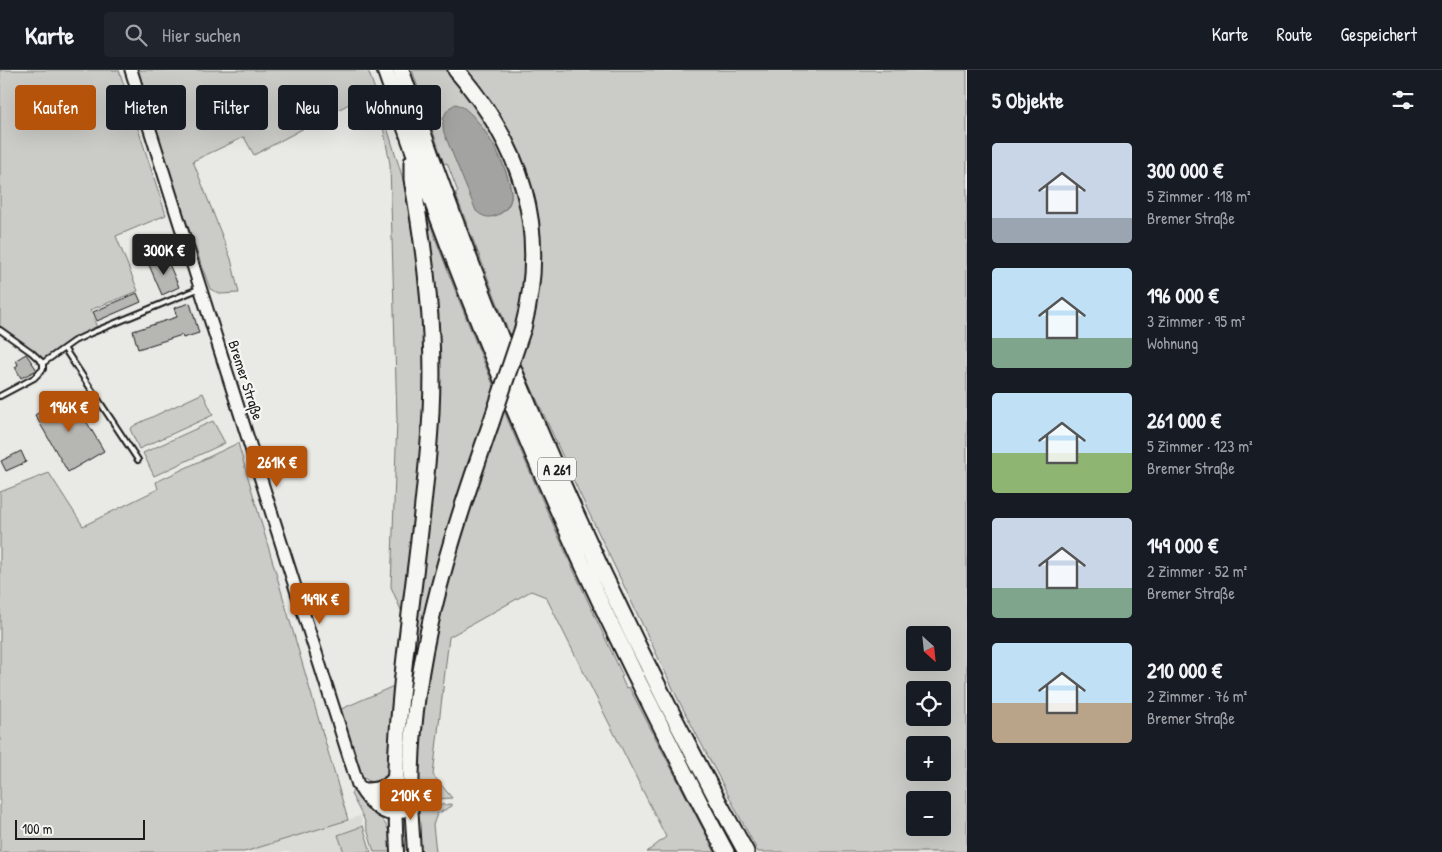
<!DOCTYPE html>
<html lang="de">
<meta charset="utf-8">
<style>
body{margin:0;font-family:"Patrick Hand",sans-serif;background:#20242c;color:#f1f3f6;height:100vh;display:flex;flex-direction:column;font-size:19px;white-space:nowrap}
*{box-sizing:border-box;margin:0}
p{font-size:16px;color:#9ea1a6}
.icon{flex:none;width:28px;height:28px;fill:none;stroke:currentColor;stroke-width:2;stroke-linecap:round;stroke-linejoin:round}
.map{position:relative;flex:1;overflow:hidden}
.sheet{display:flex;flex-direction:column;background:#171b24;width:475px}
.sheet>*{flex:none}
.hud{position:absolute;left:15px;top:15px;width:475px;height:45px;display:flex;gap:10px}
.needle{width:32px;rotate:153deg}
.controls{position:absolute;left:906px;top:556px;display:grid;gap:10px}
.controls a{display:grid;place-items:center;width:45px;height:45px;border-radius:5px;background:#171b24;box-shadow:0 5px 20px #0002;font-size:25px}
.scale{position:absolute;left:15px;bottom:12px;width:130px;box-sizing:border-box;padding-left:5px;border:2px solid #1c1c1c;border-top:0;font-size:14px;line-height:18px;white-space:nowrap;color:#1c1c1c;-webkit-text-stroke:4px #f6f6f2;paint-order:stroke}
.price{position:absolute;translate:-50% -42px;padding:0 11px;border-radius:5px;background:#b45309;color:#fff;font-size:16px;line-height:32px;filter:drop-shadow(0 1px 2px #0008)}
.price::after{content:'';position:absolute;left:50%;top:30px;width:15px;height:11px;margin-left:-8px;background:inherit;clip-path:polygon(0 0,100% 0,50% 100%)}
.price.on{background:#222;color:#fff}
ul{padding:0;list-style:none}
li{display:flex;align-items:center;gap:15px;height:125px;padding:0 25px}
li span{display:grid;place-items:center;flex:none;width:140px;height:100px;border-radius:5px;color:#555}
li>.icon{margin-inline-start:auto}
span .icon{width:60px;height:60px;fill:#fffc;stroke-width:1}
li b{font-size:21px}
h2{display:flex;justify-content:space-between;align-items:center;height:60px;padding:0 25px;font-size:21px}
.tag{padding:0 18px;border-radius:5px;background:#171b24;box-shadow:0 5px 20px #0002;font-size:18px;line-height:45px}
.tag.on{background:#b45309;color:#fff}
header{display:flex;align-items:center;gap:30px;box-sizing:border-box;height:70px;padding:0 25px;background:#171b24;border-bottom:1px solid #363941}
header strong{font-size:24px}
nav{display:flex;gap:28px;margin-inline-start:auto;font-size:18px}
.search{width:350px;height:45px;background:#20242c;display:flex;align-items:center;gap:12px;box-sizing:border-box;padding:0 18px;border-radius:5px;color:#9ea1a6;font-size:19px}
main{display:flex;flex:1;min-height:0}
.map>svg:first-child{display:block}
.built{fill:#dadad6}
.green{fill:#cbcbc7;stroke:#747472;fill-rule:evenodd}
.water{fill:#a3a3a1;stroke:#6d6d6c}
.building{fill:#b6b6b3;stroke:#1c1c1c}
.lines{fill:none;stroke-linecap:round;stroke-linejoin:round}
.service-casing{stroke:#1c1c1c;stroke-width:8}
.secondary-casing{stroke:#1c1c1c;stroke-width:15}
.primary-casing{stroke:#1c1c1c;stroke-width:16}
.motorway-casing{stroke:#1c1c1c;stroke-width:19}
.service{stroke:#f6f6f2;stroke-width:4}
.secondary{stroke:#f6f6f2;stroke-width:11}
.primary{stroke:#f6f6f2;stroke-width:12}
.motorway{stroke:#f6f6f2;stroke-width:15}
.motorway-bridge-casing{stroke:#1c1c1c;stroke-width:19;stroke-linecap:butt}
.motorway-bridge{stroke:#f6f6f2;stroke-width:15}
.labels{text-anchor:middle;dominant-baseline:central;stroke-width:4.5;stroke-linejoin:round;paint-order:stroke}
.shield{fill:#f6f6f2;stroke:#5d5d5c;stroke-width:1}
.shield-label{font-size:14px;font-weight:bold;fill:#1c1c1c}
.street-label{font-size:15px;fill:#1c1c1c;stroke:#f6f6f2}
</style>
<header>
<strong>Karte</strong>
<div class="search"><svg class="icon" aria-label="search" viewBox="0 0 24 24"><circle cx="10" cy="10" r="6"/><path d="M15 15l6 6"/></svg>Hier suchen</div>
<nav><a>Karte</a><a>Route</a><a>Gespeichert</a></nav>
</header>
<main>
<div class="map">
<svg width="967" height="782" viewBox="0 0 967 782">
<rect width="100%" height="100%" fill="#e9e9e5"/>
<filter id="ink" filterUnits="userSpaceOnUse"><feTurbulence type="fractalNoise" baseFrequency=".02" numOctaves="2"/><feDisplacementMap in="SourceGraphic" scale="10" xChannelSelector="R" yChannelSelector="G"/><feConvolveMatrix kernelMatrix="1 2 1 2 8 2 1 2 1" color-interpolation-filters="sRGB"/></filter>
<g filter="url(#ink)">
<path class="built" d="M360 746 371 782H244Z"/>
<path class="green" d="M0 0H119L166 145 116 166 138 221 90 240 98 260 74 271 43 293 0 260Z
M137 0H368L375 20 254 85 244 67 193 91 231 189 239 223 220 224 210 219 167 97Z
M412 0H447L484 45 510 93 525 149 527 208 517 254 529 265 539 217 540 185 521 90 503 50 462 0H967V782H758L679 631 579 422 523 299 455 123 458 122 447 93 444 94ZM450 37C462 47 481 58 491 71 499 81 513 117 511 129 509 139 501 144 493 147L443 49ZM915 565H942V592H915ZM915 620H942V648H915ZM915 675H942V702H915ZM915 730H942V758H915Z
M377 25 403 109 423 230 426 345 404 547 391 517 397 350 390 94Z
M424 146H427C485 303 551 455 623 606L621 607 626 618 629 617 715 782H647L666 767 546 527 531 521 449 567 433 705 452 728 417 730C419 679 422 628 430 578 444 500 471 426 498 351L489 334C479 357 474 383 466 407 431 513 409 609 406 722L402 727 400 726 402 655 427 441 436 345V231Z
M203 323 213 345 139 379 130 359 135 355Z
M213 351 225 373 154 406 143 383Z
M238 373 348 750 244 782H0V422L49 403 83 456 158 419 156 412Z
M396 615 390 699 383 711 373 713 362 707 357 698 339 640Z
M353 720C374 750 389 741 393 782H374L364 749 351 724Z
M452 734V736L437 744 433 755 436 782H419L417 737Z
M363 756 371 782H344L338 765Z"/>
<path class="water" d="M456 34C478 39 514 105 511 128 510 135 504 142 497 145 489 149 483 147 476 141L444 63C441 51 444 39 456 34Z"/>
<path class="building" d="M166 187 179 217 162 225 149 195Z
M137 223 141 232 97 251 93 242Z
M190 233 199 263 183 268 182 265 138 279 133 261 177 247 174 238Z
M26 284 37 300 21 308 15 297 18 295 16 290Z
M70 324 104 381 68 402 35 345Z
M21 381 26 392 6 401 1 391Z"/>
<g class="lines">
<g class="service-casing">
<path id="service" d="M0 260 31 282 43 293V299L34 308 0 326
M64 278 138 390
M43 293 74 271 91 263 198 219"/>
</g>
<g class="secondary-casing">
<path id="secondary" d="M131 0 358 715C369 734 391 758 411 734
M362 718 380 729 402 734
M363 719C377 719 387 717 395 706"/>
</g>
<g class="primary-casing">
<path id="primary" d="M395 734 397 782
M411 734 414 782"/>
</g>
<g class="motorway-casing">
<path id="motorway" d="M385 0C463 226 554 447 663 660 684 701 704 742 726 782
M401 0C493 270 607 533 746 782
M456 0C522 76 549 158 523 258
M395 734C396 602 424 473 431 342 435 263 426 187 412 109V92
M411 734C408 598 447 479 491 353"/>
</g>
<use href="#service" class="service"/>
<use href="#secondary" class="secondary"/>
<use href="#primary" class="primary"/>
<use href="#motorway" class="motorway"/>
<g class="motorway-bridge-casing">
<path id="motorway-bridge" d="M491 353 523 258"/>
</g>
<use href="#motorway-bridge" class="motorway-bridge"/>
</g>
</g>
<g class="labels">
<rect class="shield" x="538" y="387.5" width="38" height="23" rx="4"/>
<g class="shield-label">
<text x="557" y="399">A 261</text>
</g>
<g class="street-label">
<text transform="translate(246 310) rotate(72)">Bremer Straße</text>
</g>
</g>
</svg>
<div class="controls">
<a><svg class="needle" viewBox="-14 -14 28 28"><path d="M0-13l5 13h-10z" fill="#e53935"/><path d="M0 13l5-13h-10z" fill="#9ea1a6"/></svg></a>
<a><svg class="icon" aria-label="locate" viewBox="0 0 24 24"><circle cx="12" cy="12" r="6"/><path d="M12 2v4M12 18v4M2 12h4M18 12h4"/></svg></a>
<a>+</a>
<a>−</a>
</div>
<div class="scale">100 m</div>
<b class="price on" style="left:164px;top:206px">300K €</b>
<b class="price" style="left:69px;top:363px">196K €</b>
<b class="price" style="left:277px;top:418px">261K €</b>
<b class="price" style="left:320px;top:555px">149K €</b>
<b class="price" style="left:411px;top:751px">210K €</b>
<div class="hud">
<a class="tag on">Kaufen</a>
<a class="tag">Mieten</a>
<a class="tag">Filter</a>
<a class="tag">Neu</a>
<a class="tag">Wohnung</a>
</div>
</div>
<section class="sheet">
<h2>5 Objekte<svg class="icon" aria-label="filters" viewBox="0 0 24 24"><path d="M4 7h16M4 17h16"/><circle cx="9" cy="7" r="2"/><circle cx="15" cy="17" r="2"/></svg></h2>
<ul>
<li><span style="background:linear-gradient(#c9d6e8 75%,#9aa5b1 0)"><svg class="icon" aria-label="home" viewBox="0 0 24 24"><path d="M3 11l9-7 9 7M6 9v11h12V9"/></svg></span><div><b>300 000 €</b><p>5 Zimmer · 118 m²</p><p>Bremer Straße</p></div></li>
<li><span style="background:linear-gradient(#bfe0f5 70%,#7fa58c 0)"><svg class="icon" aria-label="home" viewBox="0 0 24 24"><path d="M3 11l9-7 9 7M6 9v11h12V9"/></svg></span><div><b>196 000 €</b><p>3 Zimmer · 95 m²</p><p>Wohnung</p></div></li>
<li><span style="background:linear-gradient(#bfe0f5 60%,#8fb573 0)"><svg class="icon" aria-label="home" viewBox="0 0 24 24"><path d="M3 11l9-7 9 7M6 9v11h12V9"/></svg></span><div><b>261 000 €</b><p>5 Zimmer · 123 m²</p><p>Bremer Straße</p></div></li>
<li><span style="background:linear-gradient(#c9d6e8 70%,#7fa58c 0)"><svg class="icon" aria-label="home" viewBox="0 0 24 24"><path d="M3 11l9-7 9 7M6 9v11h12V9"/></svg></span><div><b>149 000 €</b><p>2 Zimmer · 52 m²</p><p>Bremer Straße</p></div></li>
<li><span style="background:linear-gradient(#bfe0f5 60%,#b9a48a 0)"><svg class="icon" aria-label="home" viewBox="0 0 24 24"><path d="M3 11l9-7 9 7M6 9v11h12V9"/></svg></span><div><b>210 000 €</b><p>2 Zimmer · 76 m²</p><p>Bremer Straße</p></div></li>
</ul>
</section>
</main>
